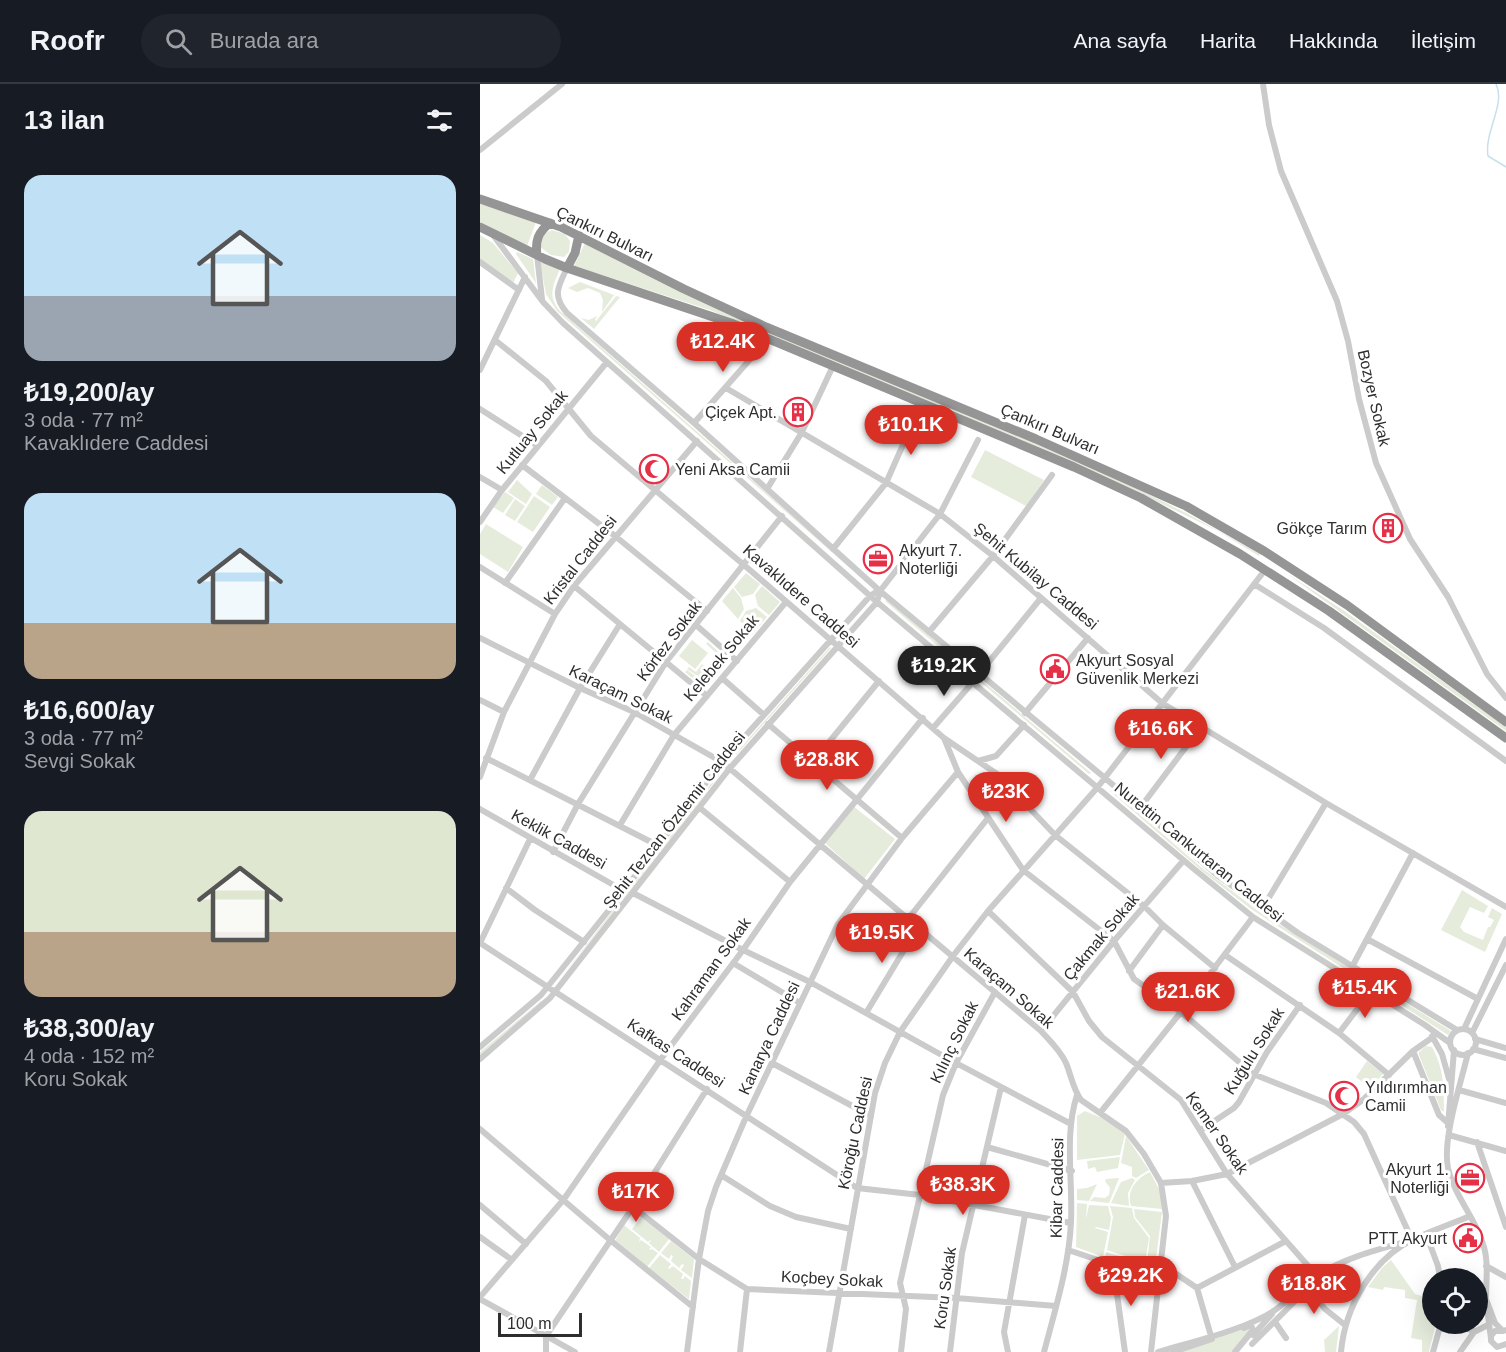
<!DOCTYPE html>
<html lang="tr">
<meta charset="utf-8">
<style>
body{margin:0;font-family:Helvetica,sans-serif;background:#20242c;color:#f1f3f6;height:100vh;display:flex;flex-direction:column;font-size:22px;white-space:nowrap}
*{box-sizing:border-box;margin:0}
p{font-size:20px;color:#9ea1a6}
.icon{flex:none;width:33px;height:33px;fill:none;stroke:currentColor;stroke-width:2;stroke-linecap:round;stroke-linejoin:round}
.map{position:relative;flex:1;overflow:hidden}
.panel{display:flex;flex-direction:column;background:#171b24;width:480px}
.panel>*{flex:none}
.tools{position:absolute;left:942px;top:1184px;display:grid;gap:12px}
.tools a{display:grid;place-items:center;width:66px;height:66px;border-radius:50%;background:#171b24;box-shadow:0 6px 24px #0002;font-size:30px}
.scale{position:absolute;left:18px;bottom:15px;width:84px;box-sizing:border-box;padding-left:6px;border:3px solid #2e2e2e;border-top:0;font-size:16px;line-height:21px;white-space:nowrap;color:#2e2e2e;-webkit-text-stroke:4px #fff;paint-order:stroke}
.price{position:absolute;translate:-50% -51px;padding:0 14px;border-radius:21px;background:#d93025;color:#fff;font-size:20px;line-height:39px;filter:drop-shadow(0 2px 3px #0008)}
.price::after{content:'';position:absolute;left:50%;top:36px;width:18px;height:14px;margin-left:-9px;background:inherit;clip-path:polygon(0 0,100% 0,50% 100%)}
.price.current{background:#222;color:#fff}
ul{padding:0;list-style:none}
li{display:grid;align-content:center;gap:12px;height:318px;padding:0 24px}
li span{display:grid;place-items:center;height:186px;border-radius:18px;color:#555}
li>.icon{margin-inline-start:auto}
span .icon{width:108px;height:108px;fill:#fffc;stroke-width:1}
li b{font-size:26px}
h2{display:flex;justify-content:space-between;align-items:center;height:72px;padding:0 24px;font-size:26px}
header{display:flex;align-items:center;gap:36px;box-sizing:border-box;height:84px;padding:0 30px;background:#171b24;border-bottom:2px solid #363941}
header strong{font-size:28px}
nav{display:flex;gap:33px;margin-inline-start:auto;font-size:21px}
.search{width:420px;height:54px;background:#20242c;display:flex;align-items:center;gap:15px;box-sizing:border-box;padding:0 21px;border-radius:33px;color:#9ea1a6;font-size:22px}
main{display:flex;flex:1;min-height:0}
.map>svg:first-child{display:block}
.green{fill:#e5ecdc}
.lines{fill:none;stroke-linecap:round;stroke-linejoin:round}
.stream{stroke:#c8e0ec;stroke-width:1.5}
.minor{stroke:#cbcbcb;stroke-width:6}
.highway{stroke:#959595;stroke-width:9}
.labels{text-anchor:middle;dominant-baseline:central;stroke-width:6;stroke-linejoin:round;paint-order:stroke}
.street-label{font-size:16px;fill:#2e2e2e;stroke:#fff}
.poi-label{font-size:16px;fill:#2e2e2e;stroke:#fff;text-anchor:end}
</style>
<header>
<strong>Roofr</strong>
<div class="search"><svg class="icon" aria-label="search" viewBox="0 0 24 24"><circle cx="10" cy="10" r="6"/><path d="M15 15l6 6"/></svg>Burada ara</div>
<nav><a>Ana sayfa</a><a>Harita</a><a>Hakkında</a><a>İletişim</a></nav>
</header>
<main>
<section class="panel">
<h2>13 ilan<svg class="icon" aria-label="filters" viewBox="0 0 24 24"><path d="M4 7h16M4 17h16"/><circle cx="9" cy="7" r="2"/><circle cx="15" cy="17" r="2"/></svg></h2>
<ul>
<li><span style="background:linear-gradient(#bfe0f5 65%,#9aa5b1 0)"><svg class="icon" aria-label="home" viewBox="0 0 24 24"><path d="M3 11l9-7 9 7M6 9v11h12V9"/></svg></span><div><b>₺19,200/ay</b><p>3 oda · 77 m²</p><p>Kavaklıdere Caddesi</p></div></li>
<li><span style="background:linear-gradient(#bfe0f5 70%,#b9a48a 0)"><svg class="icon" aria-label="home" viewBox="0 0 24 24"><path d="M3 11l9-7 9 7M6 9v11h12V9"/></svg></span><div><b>₺16,600/ay</b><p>3 oda · 77 m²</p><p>Sevgi Sokak</p></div></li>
<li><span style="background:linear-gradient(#dfe7d0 65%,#b9a48a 0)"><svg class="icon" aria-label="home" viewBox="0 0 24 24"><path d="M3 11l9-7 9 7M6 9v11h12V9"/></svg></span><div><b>₺38,300/ay</b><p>4 oda · 152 m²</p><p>Koru Sokak</p></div></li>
</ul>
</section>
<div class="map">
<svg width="1026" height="1268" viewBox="0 0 1026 1268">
<rect width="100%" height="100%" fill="#fff"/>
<path class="green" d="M0 120 56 138 47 162 0 138Z
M72 146 85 150 90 157 89 168 84 173 71 171 60 163 63 150Z
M0 151 13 159 38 189 33 199 0 175Z
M105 159 638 395 708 430 780 470 779 472 738 447 643 401 230 226 94 182Z
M37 168 53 175 56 199 36 170Z
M60 178 80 185C73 202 67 212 80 227L388 498 387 499 77 227 66 210Z
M100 198 134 211 122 228 123 216 120 209 108 204 97 208 88 204Z
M136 212 140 213 114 245 101 234 109 236 117 232 115 236 116 237Z
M505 366 564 396 546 422 491 393Z
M37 396 52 410 46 420 28 408Z
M62 401 78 413 72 421 56 410Z
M25 408 34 414 23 429 13 423Z
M54 412 70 423 53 448 37 438Z
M35 415 45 422 35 437 25 431Z
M6 440 43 463 28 488 0 470V450Z
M266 489 280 500 273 510 262 513 254 503Z
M806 489 863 526 1026 643V647Z
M282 502 300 518 289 531 278 522 275 511Z
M253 504 261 514 264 525 258 535 242 517Z
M407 516 611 689 609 690 405 517Z
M276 524 287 533 272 551 260 537 266 527Z
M212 556 228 569 215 585 199 572Z
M228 558 247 576 246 580 238 589 235 586 238 575 241 573H237L234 567 226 560Z
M350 563 351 564 256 671 255 670Z
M222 580 232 588 226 592 225 589V592L219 593 207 585 209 583 216 588Z
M207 586 218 594H226L227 596 228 593 233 589 236 592 228 601 223 603 205 588Z
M240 688 241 689 184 765 80 895Z
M632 706 722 784 781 829 971 947 968 951 771 825 722 787 630 707Z
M373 722 415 755 384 795 344 758Z
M982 806 1008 822 1004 829 990 823 980 843 984 848 1003 856 1008 843H1010L1014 836 1008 833 1012 824 1022 830 1005 868 961 846Z
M61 917V918L0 971V968Z
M946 962 952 963C964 985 964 1004 964 1028L961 1026 939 971V968Z
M887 977 903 990 890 1004 876 993Z
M605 1027 629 1037 645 1050 640 1071 597 1076V1032Z
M646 1052 669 1086 656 1094 652 1092V1083L641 1079Z
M640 1073 638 1084 617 1088 615 1083 608 1085 607 1077Z
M670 1088 680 1107 682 1125 651 1122C646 1106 657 1094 670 1088Z
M639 1094 629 1119 610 1117 614 1113 625 1114 629 1111 630 1104 625 1097 626 1095Z
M652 1094 655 1096 648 1109 649 1122 631 1119 641 1098Z
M617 1100 609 1117 597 1116V1105L607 1104Z
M597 1119 607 1120 606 1135 609 1121 628 1122 631 1134 629 1146 616 1143 615 1144 628 1148 623 1173 596 1163Z
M630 1122 652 1124 654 1134 669 1154 665 1178 627 1166 633 1133Z
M654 1125 682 1128 674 1190 666 1189 670 1152 655 1133Z
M161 1133 189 1155 179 1168 169 1159 172 1155 168 1158 152 1145Z
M144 1141 160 1154 159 1158 161 1156 171 1163 169 1166 172 1165 178 1169 167 1183 135 1157Z
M191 1157 214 1175 212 1194 201 1186 204 1181 202 1180 199 1184 191 1177 193 1172 191 1171 189 1175 181 1169Z
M626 1168 665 1180 664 1188 625 1174Z
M180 1171 191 1180 188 1184 189 1185 193 1182 203 1190 201 1195H203L205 1192 211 1197 209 1215 169 1184Z
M911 1176 935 1210 952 1215 949 1232 952 1234V1239H956L949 1268H942V1256L931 1254 937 1216 925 1214V1206L904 1203 903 1206 888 1203 902 1184Z
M771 1242 772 1246 754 1268H696Z
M859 1242 856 1268H845L844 1256Z"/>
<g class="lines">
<path class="stream" d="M1016 0C1026 20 1004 48 1008 72L1026 83"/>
<path class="minor" d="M783 0 789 41 801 87 857 217 868 257 879 315 896 379 930 455 968 513 1007 590 1026 614
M0 66 82 0
M13 151 63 218 83 239 397 518 714 785 773 833 945 941 970 959
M57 171 62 215
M0 178 39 206
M87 184C78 203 72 211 87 229L214 339 400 507 625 694 737 791 818 849 977 946
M15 256 66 297 111 352 264 481 464 654 478 688 543 786 634 857 654 895 701 928 773 990 846 1019 874 1038 884 1050 932 1156C900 1165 866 1173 838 1191 822 1201 810 1216 795 1226 768 1245 711 1258 678 1268
M0 286 45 193
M246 304 460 430 513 472 682 619 846 719 1026 823
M0 325 58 362
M214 339 288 255
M42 381 135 452 227 527
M0 393 22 406
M287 405 322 348 353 282
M0 438 22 406 127 278
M353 465 406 399 434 336
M0 483 75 530
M25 499 85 414
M774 500 844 544 1026 677
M94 502 227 612
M216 541 257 577
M449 548 513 472 572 391
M0 554 100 604 154 628 242 678 561 947C570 957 580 966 586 979 591 991 593 1005 601 1016L646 1047 664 1070 681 1099 686 1132 671 1268
M499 590 561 514
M242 594 284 631
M0 616 24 628
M545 629 608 554
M288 640 422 754
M453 644 493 598
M464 654 517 690 575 751 664 822 683 841 735 884
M6 674 179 762
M498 677 516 672 544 641
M332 679 399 597
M0 693 24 628 75 530 94 502 217 357
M50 696 100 604 140 540
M220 724 310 798
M660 724 721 643
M0 725 144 807
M140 741 194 651 306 518
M50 755 0 859 377 1104 440 1111 591 1139
M73 768 98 720 186 578 302 432
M26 804 55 826 104 858
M153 809 263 866 330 898 476 979 591 1040
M782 825 846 719
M508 827 593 908 609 937 622 953 701 1016 747 1090 837 1192
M428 835 508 734
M887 855 998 915
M745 871 859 949 909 991
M253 879 320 919
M873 881 933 769
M649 887 683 841
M386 929 438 843
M984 945 1026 855
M970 958a13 13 0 1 1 26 0a13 13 0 1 1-26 0Z
M561 947 634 857 703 777
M859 949 891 907
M992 949 1026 881
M952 952 962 970 969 995
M995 955 1026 964
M0 963 61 911 129 826 242 678 390 512 399 506
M993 965 1026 974
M933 967 959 1031 968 1039
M988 969C981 999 962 1055 968 1084 974 1111 995 1134 1003 1160 1009 1177 1006 1197 1006 1215
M0 975 70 914 250 684 397 518 400 507 460 430 498 356
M292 979 391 1032
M979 1006 1026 1019
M620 1029 701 928 773 833
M968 1042 974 966
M0 1045 130 1156 213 1223
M721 1046 754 1024 759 1018 787 968 820 921
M969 1051 1026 1067
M997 1058 1026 1143
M507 1063 592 1087
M241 1091 290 1122 316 1133 371 1145
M712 1097 755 1183
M681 1099 712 1097 747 1090 863 1030 884 1015 933 967 953 953
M0 1121 46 1160
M153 1123 219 1175 267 1205 476 1214 576 1222
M946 1150 958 1182 960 1194
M0 1153 32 1176
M588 1166 678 1196
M680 1179 717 1204 731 1252
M633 1181 645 1268
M1006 1182 1026 1193
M826 1201 845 1225 865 1241
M717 1204 806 1157
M0 1213 84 1115 181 975 263 866 310 798 443 634
M0 1215 95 1268
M795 1238 806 1254
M968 1239 995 1247
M1023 1247H1015L1011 1252V1257L1017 1263 1026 1260
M773 1251 792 1230
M1011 1255 1006 1215 1015 1239 1023 1247 1026 1246
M772 1260 828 1204
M66 1268V1252L153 1123 227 1005
M207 1268 219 1175 228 1127 236 1103 266 1033 358 840 422 754 478 688
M260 1268 267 1205
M349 1268 395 1009 405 979 420 948 473 872 508 827 617 704 785 486
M421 1268 426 1225 420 1199 463 1011 476 979 515 908
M470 1268 482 1169 521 1003
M528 1268 524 1248 545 1131
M564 1268C575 1226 589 1182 591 1138 593 1096 584 1051 597 1011
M693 1268 732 1255
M755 1268 773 1246 771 1241 764 1244
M861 1268C865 1223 892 1175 934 1155 952 1146 972 1140 990 1132
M953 1268 961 1239
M980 1268 994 1248 1008 1241"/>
<path class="highway" d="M0 115 81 143 204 205 286 243 556 355 706 422 784 467 867 521 1026 638
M0 143 65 175 87 184 251 239 594 383 661 414 760 470 849 527 1026 654
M57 171C55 157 58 148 70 139
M87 184 95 169 99 151"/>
</g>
<defs>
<g id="building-ring" transform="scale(1.5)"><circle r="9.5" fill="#fff" stroke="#e63048" stroke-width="1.5"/><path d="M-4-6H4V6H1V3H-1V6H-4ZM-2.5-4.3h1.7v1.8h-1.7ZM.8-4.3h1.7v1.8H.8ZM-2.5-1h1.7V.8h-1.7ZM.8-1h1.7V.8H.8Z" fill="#e63048"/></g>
<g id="mosque-ring" transform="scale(1.5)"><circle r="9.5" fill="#fff" stroke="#e63048" stroke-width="1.5"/><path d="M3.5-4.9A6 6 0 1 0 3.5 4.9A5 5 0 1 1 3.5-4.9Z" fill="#e63048"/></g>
<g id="office-ring" transform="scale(1.5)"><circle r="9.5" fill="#fff" stroke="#e63048" stroke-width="1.5"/><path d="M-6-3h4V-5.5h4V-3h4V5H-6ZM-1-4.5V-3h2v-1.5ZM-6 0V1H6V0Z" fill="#e63048"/></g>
<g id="civic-ring" transform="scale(1.5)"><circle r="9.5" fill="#fff" stroke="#e63048" stroke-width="1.5"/><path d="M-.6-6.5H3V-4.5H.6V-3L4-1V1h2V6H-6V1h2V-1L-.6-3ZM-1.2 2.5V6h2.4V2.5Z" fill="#e63048"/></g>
</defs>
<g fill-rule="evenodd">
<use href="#building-ring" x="318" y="328"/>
<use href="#mosque-ring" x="174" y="385"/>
<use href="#building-ring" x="908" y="444"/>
<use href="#office-ring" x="398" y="475"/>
<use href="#civic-ring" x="575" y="585"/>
<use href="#mosque-ring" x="864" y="1012"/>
<use href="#office-ring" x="990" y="1094"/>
<use href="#civic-ring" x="988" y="1154"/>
</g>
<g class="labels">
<g class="street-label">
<text transform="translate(125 150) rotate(26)">Çankırı Bulvarı</text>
<text transform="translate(894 314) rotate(77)">Bozyer Sokak</text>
<text transform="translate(570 345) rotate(23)">Çankırı Bulvarı</text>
<text transform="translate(52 348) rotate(-51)">Kutluay Sokak</text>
<text transform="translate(100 476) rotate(-52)">Kristal Caddesi</text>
<text transform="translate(556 492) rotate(40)">Şehit Kubilay Caddesi</text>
<text transform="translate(321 512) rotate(41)">Kavaklıdere Caddesi</text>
<text transform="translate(189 557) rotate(-53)">Körfez Sokak</text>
<text transform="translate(241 574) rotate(-50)">Kelebek Sokak</text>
<text transform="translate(141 610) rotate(26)">Karaçam Sokak</text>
<text transform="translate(194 736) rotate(-52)">Şehit Tezcan Özdemir Caddesi</text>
<text transform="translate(79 755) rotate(29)">Keklik Caddesi</text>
<text transform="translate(719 768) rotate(39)">Nurettin Cankurtaran Caddesi</text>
<text transform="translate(621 853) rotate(-50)">Çakmak Sokak</text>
<text transform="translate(231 885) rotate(-54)">Kahraman Sokak</text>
<text transform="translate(529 904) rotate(41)">Karaçam Sokak</text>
<text transform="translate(289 954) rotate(-65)">Kanarya Caddesi</text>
<text transform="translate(474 958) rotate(-64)">Kılınç Sokak</text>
<text transform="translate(774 967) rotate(-58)">Kuğulu Sokak</text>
<text transform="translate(196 969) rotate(33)">Kafkas Caddesi</text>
<text transform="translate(375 1049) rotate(-78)">Köroğu Caddesi</text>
<text transform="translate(737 1049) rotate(55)">Kemer Sokak</text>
<text transform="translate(577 1104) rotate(-89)">Kibar Caddesi</text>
<text transform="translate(352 1195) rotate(3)">Koçbey Sokak</text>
<text transform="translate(465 1204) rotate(-82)">Koru Sokak</text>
</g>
<g class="poi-label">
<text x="297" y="328">Çiçek Apt.</text>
<text x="195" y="385" text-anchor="start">Yeni Aksa Camii</text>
<text x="887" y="444">Gökçe Tarım</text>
<text x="419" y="466" text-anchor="start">Akyurt 7.<tspan x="419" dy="18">Noterliği</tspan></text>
<text x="596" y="576" text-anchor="start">Akyurt Sosyal<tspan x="596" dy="18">Güvenlik Merkezi</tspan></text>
<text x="885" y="1003" text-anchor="start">Yıldırımhan<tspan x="885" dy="18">Camii</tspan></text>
<text x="969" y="1085">Akyurt 1.<tspan x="969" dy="18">Noterliği</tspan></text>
<text x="967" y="1154">PTT Akyurt</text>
</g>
</g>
</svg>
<div class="tools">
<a><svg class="icon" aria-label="locate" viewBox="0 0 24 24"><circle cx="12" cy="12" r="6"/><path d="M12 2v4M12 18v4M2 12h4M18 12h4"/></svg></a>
</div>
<div class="scale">100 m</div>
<b class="price" style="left:243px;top:289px">₺12.4K</b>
<b class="price" style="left:431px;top:372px">₺10.1K</b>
<b class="price current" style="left:464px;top:613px">₺19.2K</b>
<b class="price" style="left:681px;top:676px">₺16.6K</b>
<b class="price" style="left:347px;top:707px">₺28.8K</b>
<b class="price" style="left:526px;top:739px">₺23K</b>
<b class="price" style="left:402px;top:880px">₺19.5K</b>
<b class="price" style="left:885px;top:935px">₺15.4K</b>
<b class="price" style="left:708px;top:939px">₺21.6K</b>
<b class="price" style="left:483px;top:1132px">₺38.3K</b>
<b class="price" style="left:156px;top:1139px">₺17K</b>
<b class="price" style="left:651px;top:1223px">₺29.2K</b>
<b class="price" style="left:834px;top:1231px">₺18.8K</b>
</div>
</main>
